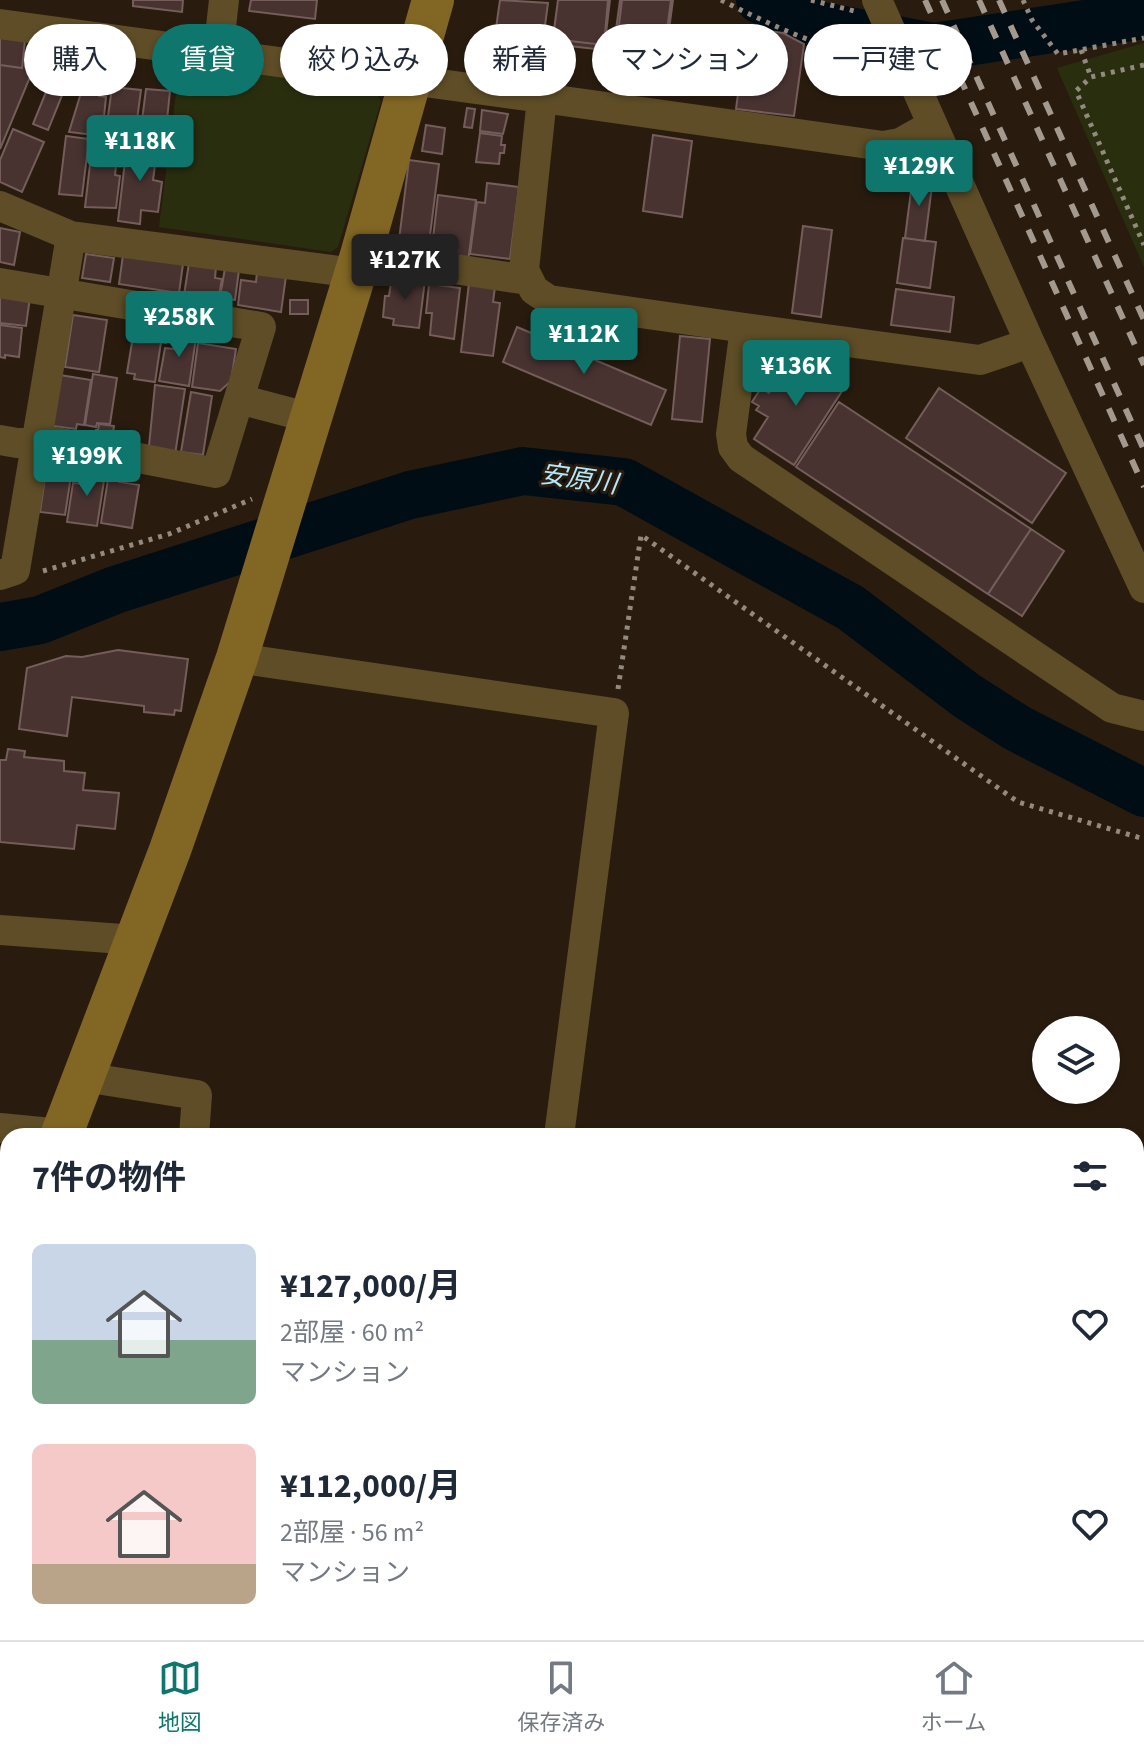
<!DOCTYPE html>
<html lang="ja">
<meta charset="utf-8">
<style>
body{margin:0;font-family:"Source Sans 3","Noto Sans JP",sans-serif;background:#f6f6f7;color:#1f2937;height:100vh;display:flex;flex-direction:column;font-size:30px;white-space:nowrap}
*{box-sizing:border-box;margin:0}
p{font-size:26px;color:#747a83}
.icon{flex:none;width:44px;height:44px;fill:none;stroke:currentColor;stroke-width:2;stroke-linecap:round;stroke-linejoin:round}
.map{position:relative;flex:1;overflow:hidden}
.panel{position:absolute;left:0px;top:1128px;width:1144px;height:512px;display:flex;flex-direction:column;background:#fff;border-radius:24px 24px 0 0;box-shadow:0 2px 6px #0004}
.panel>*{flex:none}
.top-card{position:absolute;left:24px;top:24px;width:1096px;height:72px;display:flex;gap:16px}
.controls{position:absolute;left:1032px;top:1016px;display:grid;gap:16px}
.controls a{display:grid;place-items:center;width:88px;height:88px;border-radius:50%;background:#fff;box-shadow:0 2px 6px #0004;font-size:40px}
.price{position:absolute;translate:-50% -68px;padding:0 18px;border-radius:8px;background:#0f766e;color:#fff;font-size:26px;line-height:52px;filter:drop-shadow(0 2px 4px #0008)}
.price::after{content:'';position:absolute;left:50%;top:48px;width:24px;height:18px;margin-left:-12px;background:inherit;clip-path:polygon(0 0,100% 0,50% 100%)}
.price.selected{background:#222;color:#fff}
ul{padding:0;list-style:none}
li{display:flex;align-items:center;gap:24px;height:200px;padding:0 32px}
li span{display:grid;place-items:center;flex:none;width:224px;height:160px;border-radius:12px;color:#555}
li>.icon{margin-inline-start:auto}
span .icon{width:96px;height:96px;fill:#fffc;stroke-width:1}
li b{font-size:34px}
h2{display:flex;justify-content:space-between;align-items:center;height:96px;padding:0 32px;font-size:34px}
.chip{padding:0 28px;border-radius:36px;background:#fff;box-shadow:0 2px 6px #0004;font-size:28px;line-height:72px}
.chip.selected{background:#0f766e;color:#fff}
.tabs{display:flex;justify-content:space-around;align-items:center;height:112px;border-top:2px solid #e0e1e3;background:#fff;font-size:22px;color:#747a83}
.tabs a{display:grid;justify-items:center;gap:4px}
.tabs .selected{color:#0f766e}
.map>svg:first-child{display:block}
.green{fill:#292f0e}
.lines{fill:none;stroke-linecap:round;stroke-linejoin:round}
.river{stroke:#000d14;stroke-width:48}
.building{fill:#483331;stroke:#745d5b;stroke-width:2}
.path{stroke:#94897f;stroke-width:5;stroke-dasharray:4 6;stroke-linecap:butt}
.lane{stroke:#5e4d26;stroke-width:16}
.street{stroke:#5e4d26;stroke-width:30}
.secondary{stroke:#826623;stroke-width:42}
.rail{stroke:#a3998e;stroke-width:6;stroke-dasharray:14 14;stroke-linecap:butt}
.labels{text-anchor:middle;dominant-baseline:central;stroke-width:6;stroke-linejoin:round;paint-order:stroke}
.water-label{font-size:26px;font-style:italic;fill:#b2e9fd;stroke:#291c0f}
</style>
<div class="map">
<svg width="1144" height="1640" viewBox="0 0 1144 1640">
<rect width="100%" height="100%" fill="#291c0f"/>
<path class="green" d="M1144 43V267L1057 68Z
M180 62 371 86 381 101 338 247 331 252 159 227Z"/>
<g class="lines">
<path class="river" d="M760 0 818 25 934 47 1144 15
M0 627 40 620 115 590 410 495 523 471 624 482 851 608 967 696 1017 728 1144 793"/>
</g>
<path class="building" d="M133 0H183L182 12 133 6Z
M251 0H317L315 19 249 11Z
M500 0 548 3 540 63 492 56Z
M558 0H610L604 50 552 44Z
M558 0H608L604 45 553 39Z
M620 0H673L661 89 609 82Z
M622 0H671L659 91 612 85Z
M747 28 783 33 804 44 794 116 736 109Z
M0 37 25 40 22 68 0 65Z
M60 46 81 52 75 74 54 69Z
M23 60 35 65 0 149V65L22 68Z
M84 83 100 85 99 96 106 97 102 136 69 132Z
M48 87 63 93 48 130 33 124Z
M112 87 141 90 135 135 106 131Z
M146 89 170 91 165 139 140 136Z
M467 108 475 109 472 128 464 127Z
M482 110 508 114 503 134 480 131Z
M426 125 445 128 442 154 422 151Z
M13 129 44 142 22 192 0 182V160Z
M480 133 502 136 501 145H505L504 153H500L499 164 476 162Z
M653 135 692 141 682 217 643 211Z
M66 136 89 139 82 196 59 194Z
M93 139 125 142 123 158 117 157 115 175 120 176 116 208 85 207Z
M127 144 165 151 163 166 155 165 153 180 162 182 158 212 141 210 140 224 118 221Z
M409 160 439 164 428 251 398 248Z
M913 175 933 178 925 241 905 238Z
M487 183 519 187 510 259 470 254 477 202 485 203Z
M438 195 476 200 468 262 456 261 458 250 432 247Z
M803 226 832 230 821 317 792 313Z
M0 228 20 232 14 265 0 262Z
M903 238 936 242 930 288 897 283Z
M86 254 114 258 110 282 82 278Z
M123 255 183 264 179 293 119 284Z
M189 263 216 267 215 278 222 279 218 300 184 295Z
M225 268 239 270 235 300 220 298Z
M257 272 286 276 281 312 238 305 241 280 256 282Z
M392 276 425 280 419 328 393 325 394 319 383 317 385 296H389Z
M469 283 495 287 493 302 500 303 493 356 461 352Z
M429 284 460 288 454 339 430 335 432 313H426Z
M896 289 954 297 950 332 891 325Z
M0 293 30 297 26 326 0 323Z
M290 300H308V314H290Z
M73 315 107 320 99 372 65 367Z
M143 322 168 326 166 343 161 342 155 382 134 379 135 374 127 373 133 336 141 337Z
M0 325 22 328 19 357 5 355V358L0 357Z
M517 327 666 390 651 425 503 362Z
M177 328 197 331 189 386 159 381 165 348 174 349Z
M680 336 710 339 702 422 672 419Z
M198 343 236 349 231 381 220 391 192 387Z
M790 360 802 367 807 360 846 385 794 465 754 439 768 417 756 410 759 406 752 402 761 388 769 393Z
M93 374 117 378 110 424 97 423 96 427 85 425Z
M60 375 91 380 84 425 77 424 76 429 53 426Z
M155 385 185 389 175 455 149 446Z
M939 388 1066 473 1032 523 906 438Z
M191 392 212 396 203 455 181 452Z
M839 402 1031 529 988 594 796 467Z
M99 424 114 426 111 445 94 442 96 430H98Z
M47 464 64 466 63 475 71 476 65 515 40 512Z
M87 465 106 468 97 526 67 522 73 483 84 484Z
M109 473 120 475 119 482 139 485 132 528 101 523Z
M1031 529 1064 551 1022 616 988 594Z
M118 650 188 659 181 711 175 710 174 715 144 712V706L72 697 67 736 19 729 27 668 66 656 82 657Z
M8 749 25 751 24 757 64 761V771L85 773 83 790 119 793 115 829 77 825 74 849 0 842V760H6Z
M0 1437 8 1438V1525L0 1524Z
M0 1596 8 1597V1632H29V1640H0Z
M174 1632H198L197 1640H173Z"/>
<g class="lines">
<path class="path" d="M721 0C769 24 818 48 871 56
M811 0 854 11
M1023 0 1032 20 1058 54 1144 38
M1081 50 1091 77
M1144 65 1091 77 1076 91 1144 245
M43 571 169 534 252 499
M618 689 641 535 1018 802 1144 839
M159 1640 160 1632"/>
<path class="lane" d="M0 1401 8 1402
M0 1549 8 1551
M301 1632 321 1640"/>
<path class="street" d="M877 0 1030 343 1144 588
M0 24 542 98 524 270 534 290 549 300 745 328 731 434 733 447 741 458 1112 708 1144 716
M218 54 224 0
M542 98 883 146 900 143 932 125
M0 206 71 236 355 273
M361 255 528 280
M0 283 261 327 216 473 56 442 17 443 0 440
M745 328 980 360 1030 343
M239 399 311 418
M0 575 15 570 71 236
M237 658 614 713 559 1136
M0 930 136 940
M84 1077 197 1095 194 1136
M0 1128 62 1134
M496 1640 497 1632"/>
<path class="secondary" d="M61 1136 170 850 237 658 361 255 433 0
M0 1296 8 1275"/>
<path class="rail" d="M925 0 1144 487
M942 0 1144 450
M979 0 1144 365
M999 0 1144 320"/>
</g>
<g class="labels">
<g class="water-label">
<text transform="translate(579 479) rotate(8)">安原川</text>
</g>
</g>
</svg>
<div class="controls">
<a><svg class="icon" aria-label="layers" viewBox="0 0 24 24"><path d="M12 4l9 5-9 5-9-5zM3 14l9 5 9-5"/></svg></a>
</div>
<b class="price" style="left:140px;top:183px">¥118K</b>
<b class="price" style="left:919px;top:208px">¥129K</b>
<b class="price selected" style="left:405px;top:302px">¥127K</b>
<b class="price" style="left:179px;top:359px">¥258K</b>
<b class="price" style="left:584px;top:376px">¥112K</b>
<b class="price" style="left:796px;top:408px">¥136K</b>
<b class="price" style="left:87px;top:498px">¥199K</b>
<div class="top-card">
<a class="chip">購入</a>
<a class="chip selected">賃貸</a>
<a class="chip">絞り込み</a>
<a class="chip">新着</a>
<a class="chip">マンション</a>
<a class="chip">一戸建て</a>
</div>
<section class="panel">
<h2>7件の物件<svg class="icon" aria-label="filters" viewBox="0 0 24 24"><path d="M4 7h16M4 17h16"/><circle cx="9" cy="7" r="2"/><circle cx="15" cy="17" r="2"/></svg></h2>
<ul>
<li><span style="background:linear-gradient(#c9d6e8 60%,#7fa58c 0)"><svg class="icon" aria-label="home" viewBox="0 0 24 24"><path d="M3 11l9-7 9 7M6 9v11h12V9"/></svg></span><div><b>¥127,000/月</b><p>2部屋 · 60 m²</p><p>マンション</p></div><svg class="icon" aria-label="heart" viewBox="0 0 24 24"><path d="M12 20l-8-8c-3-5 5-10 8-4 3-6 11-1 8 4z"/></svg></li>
<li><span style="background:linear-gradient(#f6c9c9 75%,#b9a48a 0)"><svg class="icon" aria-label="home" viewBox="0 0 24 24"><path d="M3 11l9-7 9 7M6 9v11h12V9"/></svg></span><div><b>¥112,000/月</b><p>2部屋 · 56 m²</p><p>マンション</p></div><svg class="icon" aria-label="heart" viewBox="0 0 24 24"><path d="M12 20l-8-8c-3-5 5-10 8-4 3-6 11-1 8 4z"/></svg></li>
</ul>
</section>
</div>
<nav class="tabs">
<a class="selected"><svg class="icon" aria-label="map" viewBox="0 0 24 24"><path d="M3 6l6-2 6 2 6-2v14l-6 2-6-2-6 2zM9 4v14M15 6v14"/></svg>地図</a>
<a><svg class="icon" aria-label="saved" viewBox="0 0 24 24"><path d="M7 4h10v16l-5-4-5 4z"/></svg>保存済み</a>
<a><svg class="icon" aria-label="home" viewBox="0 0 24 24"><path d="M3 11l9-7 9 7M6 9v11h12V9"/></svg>ホーム</a>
</nav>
